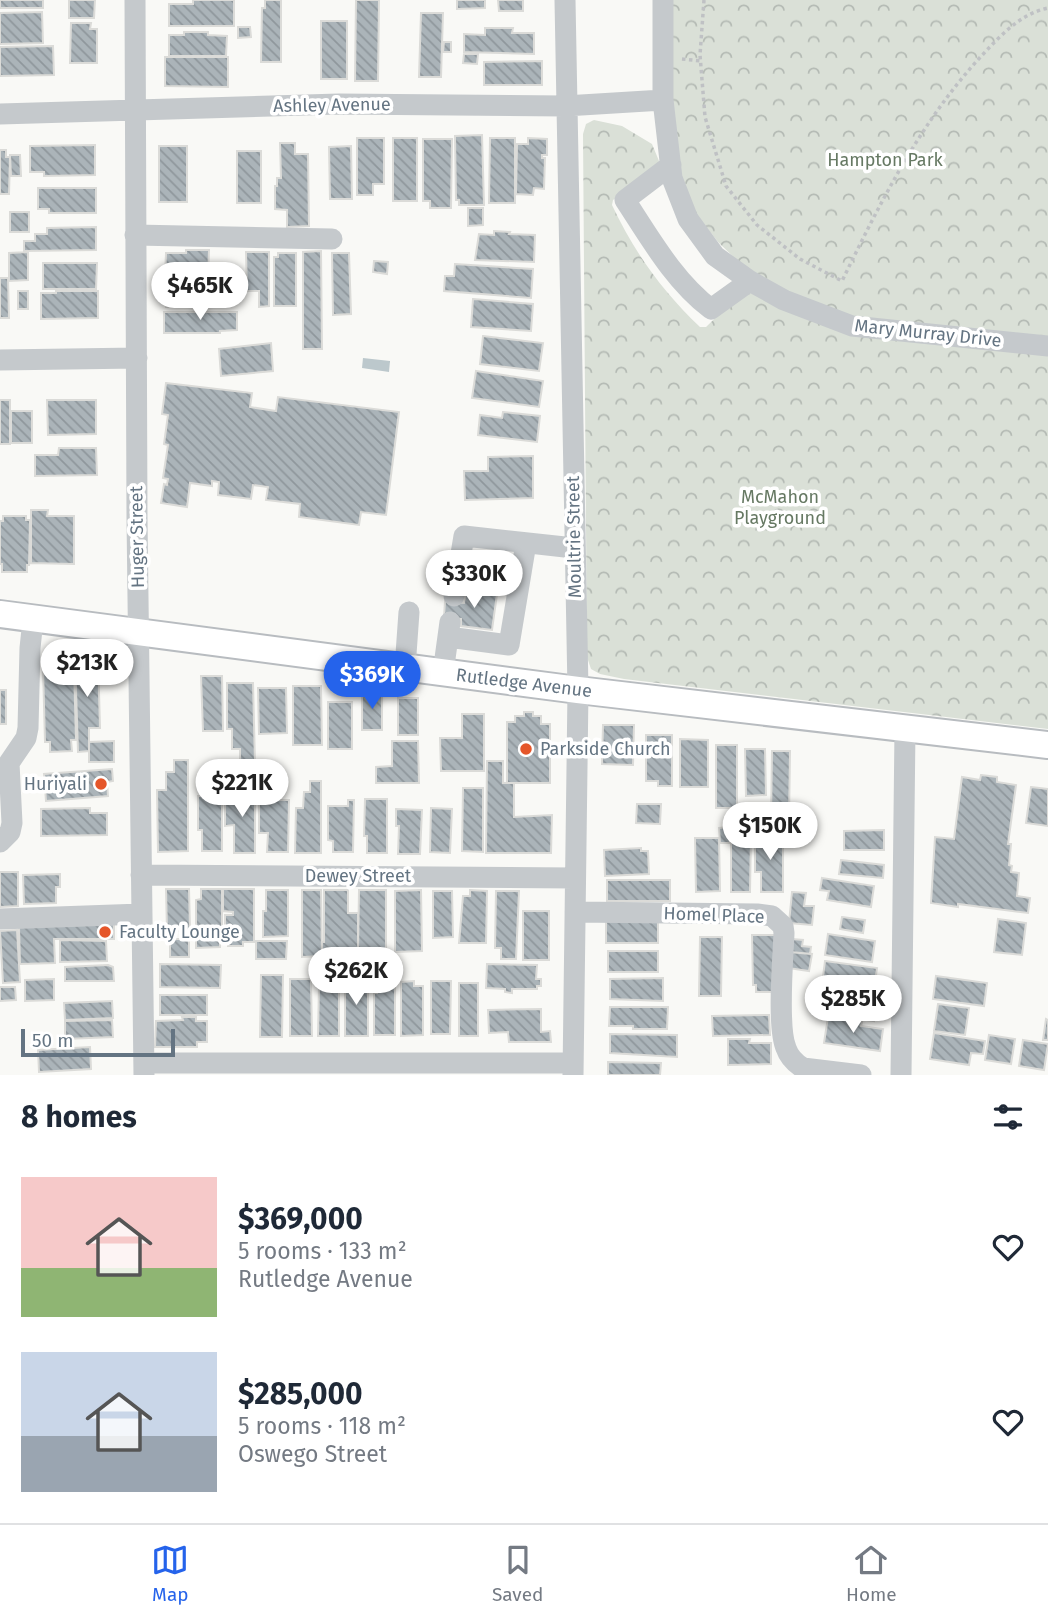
<!DOCTYPE html>
<meta charset="utf-8">
<style>
body{margin:0;font-family:"Fira Sans",sans-serif;background:#f2f2f3;color:#1f2937;height:100vh;display:flex;flex-direction:column;font-size:26px;white-space:nowrap}
*{box-sizing:border-box;margin:0}
p{font-size:23px;color:#747a83}
.icon{flex:none;width:38px;height:38px;fill:none;stroke:currentColor;stroke-width:2;stroke-linecap:round;stroke-linejoin:round}
.map{position:relative;height:1075px;overflow:hidden}
.sheet{display:flex;flex-direction:column;background:#fff;flex:1}
.sheet>*{flex:none}
.scale{position:absolute;left:21px;bottom:18px;width:154px;box-sizing:border-box;padding-left:7px;border:4px solid #647482;border-top:0;font-size:19px;line-height:24px;white-space:nowrap;color:#647482;-webkit-text-stroke:5px #fff;paint-order:stroke}
.price{position:absolute;translate:-50% -60px;padding:0 16px;border-radius:24px;background:#fff;color:#222;font-size:23px;line-height:46px;filter:drop-shadow(0 2px 4px #0008)}
.price::after{content:'';position:absolute;left:50%;top:42px;width:21px;height:16px;margin-left:-10px;background:inherit;clip-path:polygon(0 0,100% 0,50% 100%)}
.price.selected{background:#2563eb;color:#fff}
ul{padding:0;list-style:none}
li{display:flex;align-items:center;gap:21px;height:175px;padding:0 21px}
li span{display:grid;place-items:center;flex:none;width:196px;height:140px;border-radius:0px;color:#555}
li>.icon{margin-inline-start:auto}
span .icon{width:84px;height:84px;fill:#fffc;stroke-width:1}
li b{font-size:30px}
h2{display:flex;justify-content:space-between;align-items:center;height:84px;padding:0 21px;font-size:30px}
.tab-bar{display:flex;justify-content:space-around;align-items:center;height:98px;border-top:2px solid #e0e1e3;background:#fff;font-size:19px;color:#747a83}
.tab-bar a{display:grid;justify-items:center;gap:4px}
.tab-bar .selected{color:#2563eb}
.map>svg:first-child{display:block}
.park{fill:url(#park-crowns)}
.water{fill:url(#water-ripples)}
.building{fill:url(#building-back-hatch);stroke:#dbdbd8;stroke-width:2}
.lines{fill:none;stroke-linecap:round;stroke-linejoin:round}
.major-casing{stroke:#b8bcc0;stroke-width:30}
.path{stroke:#bfc1c4;stroke-width:3.5;stroke-dasharray:3.5 3.5;stroke-linecap:butt}
.minor{stroke:#c5c9cc;stroke-width:21}
.major{stroke:#fff;stroke-width:26}
.poi-dot{fill:#e5562a;stroke:#fff;stroke-width:2.5}
.labels{text-anchor:middle;dominant-baseline:central;stroke-width:7;stroke-linejoin:round;paint-order:stroke}
.street-label{font-size:18px;fill:#647482;stroke:#fff}
.park-label{font-size:18px;fill:#667963;stroke:#fff}
.poi-label{font-size:18px;fill:#647482;stroke:#fff;text-anchor:start}
</style>
<div class="map">
<svg width="1048" height="1075" viewBox="0 0 1048 1075">
<defs>
<pattern id="park-crowns" width="20" height="18" patternUnits="userSpaceOnUse" patternTransform="scale(1.75)"><rect width="20" height="18" fill="#dae0d7"/><path d="M2 6a3 3 0 1 1 6 0M12 15a3 3 0 1 1 6 0" fill="none" stroke="#b4bab4"/></pattern>
<pattern id="water-ripples" width="26" height="14" patternUnits="userSpaceOnUse" patternTransform="scale(1.75)"><rect width="26" height="14" fill="#bcc8cc"/><path d="M2 4q2-2 4 0t4 0M15 11q2-2 4 0t4 0" fill="none" stroke="#9ca7ab"/></pattern>
<pattern id="building-back-hatch" width="6" height="6" patternUnits="userSpaceOnUse" patternTransform="scale(1.75)"><rect width="6" height="6" fill="#abb4b9"/><path d="M-1 5l2 2M0 0l6 6M5-1l2 2" fill="none" stroke="#8f979c"/></pattern>
</defs>
<rect width="100%" height="100%" fill="#f9f9f6"/>
<path class="park" d="M670 0H1048V338L853 318 815 307 745 268 718 242 697 215 682 180 670 100Z
M594 120 622 126 652 144 659 161 655 172 613 200 612 205C634 252 662 291 700 327H706L740 294 752 293 813 321 1048 352V729L624 679 600 674 591 669 587 657 583 134 586 124Z"/>
<path class="water" d="M363 358 390 361 389 372 362 368Z"/>
<path class="building" d="M0 0H43V8H0Z
M69 0H95L94 18H69Z
M193 0H234V26H169V4H193Z
M265 0H281V62H261L262 8H265Z
M356 0H379L378 81H355Z
M457 0H485V8L457 9Z
M498 0H523V11H499Z
M42 12 43 43 0 44V13Z
M421 13H443L441 77H419Z
M321 21H347V79H321Z
M71 23H91L90 29H97V63H70Z
M238 27H250L251 37 238 38Z
M485 28H513L512 33H534V54L464 52V34L485 35Z
M184 32H208V35L227 36 226 56H169V35H184Z
M444 42H451V52H443Z
M53 46 54 75 0 76V47Z
M464 54H478L477 64 463 63Z
M165 57H228V87L165 86Z
M542 61V85H484V62Z
M482 135 484 205H459V200H456L455 136Z
M357 138H384V184H373V195H357Z
M393 138H417V201H393Z
M490 138H515V203H489Z
M528 138 547 139V155H542V158H545L544 189 534 188 533 195 516 194 517 144H528Z
M423 139H452L451 208H430V201H423Z
M280 143H295V154H308L309 226 287 227V210L275 209V186H277V178H281Z
M95 145V175L44 176V172H30V146Z
M159 146H187V202H159Z
M351 146 352 199H330L329 147Z
M0 150H6V157H10L9 194H0Z
M237 151H261V203H237Z
M10 155H20L21 176H11Z
M38 188H96V213H49V209H38Z
M468 208H483V225L468 226Z
M10 212H29V232H10Z
M96 227V250L24 251V241H35V234H47V228Z
M494 231 510 232 509 234 535 235 534 262 475 260 479 234 494 235Z
M186 250H209L208 277H165L166 253H186Z
M321 251 322 349H303V252Z
M28 252V280L9 281V253Z
M246 252H269V306L259 307V291H247Z
M278 253H296V306H274V257H278Z
M332 253H349L351 314 333 315Z
M374 261 388 262 387 274 373 272Z
M43 263H97L96 289H43Z
M455 264 533 269 531 298 444 291 445 276H454Z
M0 278H8L9 318H0Z
M220 282V306L166 307V286Z
M18 291H28V309H18Z
M56 291H98V318L41 319V293H56Z
M473 299 533 304 531 331 471 327Z
M164 312H237V330L220 331V333H164Z
M483 336 543 343 539 371 480 364Z
M271 343 273 371 221 376 219 349Z
M476 371 543 381 539 407 472 398Z
M166 383 252 393 250 407 276 411 278 397 399 412 386 515 361 512 359 525 299 517 300 504 266 500 268 487 253 485 251 499 218 495 219 482 212 481V486L190 483 187 507 161 503 164 484 167 485 168 479 163 478 168 445 164 444 168 415 162 414Z
M0 400H10V444H0Z
M47 400H96V434L48 435Z
M11 411H32V443H11Z
M503 412 540 416 537 442 478 435 480 415 502 418Z
M59 448H96L97 475 35 476V455H58Z
M533 456V498L465 500 464 471H488V457Z
M31 510H48L47 516H74V564L31 563Z
M3 516H26V520H30L29 565H27V572H2V564H0V521H3Z
M438 571 446 572V582H437Z
M466 590 497 594 492 630 461 626V619L444 617 445 601 464 603Z
M98 657 100 728H89V751L78 752 75 658Z
M74 667 76 740H71L72 751 50 752V742H45L43 668Z
M201 676H222L223 731H203Z
M227 683H253L255 763 240 764V749H232V729H227Z
M293 686H321L322 745H293Z
M258 688H286L287 733 259 734Z
M0 690H6V724H0Z
M362 693H382V730H362Z
M398 698H418V735H398Z
M328 702H352V749H328Z
M524 712H533V716H541V724H550V783H507V722H515V716H524Z
M462 714H484V771H441L440 738H462Z
M603 725H634L633 765 602 764Z
M646 735H672V786H658V781H646Z
M680 739 708 740V787H680Z
M114 741V762H89V742Z
M392 741H418L419 783H376V767L392 766Z
M716 745H737V808H716Z
M745 749H765L766 795 746 796Z
M772 751H790L789 821 771 820Z
M174 760H188V851L158 852 157 790H166V772H174Z
M487 761H503V783H514V817L552 815 551 853H486Z
M112 769 113 781 107 782 108 796 46 801 44 774Z
M981 775 997 777V782L1016 785 1008 844H1011L1009 865 1012 866 1011 872 1019 873 1017 896 1030 898 1028 913 958 904V907L931 903 935 837 954 839 962 777 980 780Z
M310 781H321V853H295L296 808H303L304 792H310Z
M1031 787 1048 789V826L1026 823Z
M237 788H255V853H234V825L225 826V795L237 796Z
M463 788H483V852L462 851Z
M198 796H222V851H202V830H198Z
M365 799H387V853H367V836H364Z
M259 800H289L288 852H267L268 833H259Z
M348 800H354L353 852H333V841L328 840V806H348Z
M637 804H661L660 824 636 823Z
M90 808V813H107V835L41 836V809Z
M431 808 452 809 450 853 430 852Z
M396 809 422 810 420 854H398L399 826H396Z
M729 827 730 843H720L719 828Z
M884 830V850H844V831Z
M731 834H751L750 892H731Z
M755 835H783V892H761V872H755Z
M695 838H719L720 891 696 892Z
M641 848V851H648L649 874 605 876 604 850Z
M841 860 884 865 883 878 839 874Z
M0 872H18V906L0 907Z
M60 874V887H56V903L24 904 23 875Z
M822 878 874 886 871 907 827 900 829 891 820 890Z
M607 880H670V901H607Z
M166 889H189L190 930 167 931Z
M201 889H222V931H220V947L196 948V900L201 899Z
M223 889H254V942H243V946H228V942H225V915H233V912L223 911Z
M266 890H288V936L263 937V911H266Z
M302 890H321L322 956 302 957Z
M324 890H348V913H358V956H322V942H324Z
M359 890H386V952H358Z
M421 890 422 951 395 952V891Z
M470 890 487 891 486 943H459L463 896H470Z
M433 891H452L453 937 433 938Z
M496 891H519L516 959H501V948H495Z
M792 892 806 893 804 906H814L812 925 789 923Z
M523 911H549V960H523Z
M842 917 865 920 863 933 840 929Z
M998 919 1026 923 1022 955 994 952Z
M606 921 658 922V943H606Z
M114 924V939H54L55 963 20 964 19 927Z
M17 930 20 982 3 983 0 931Z
M828 934 875 941 872 962 825 955Z
M752 935H777V992H756V985H753Z
M700 937H722L721 996H699Z
M170 939H189V957H170Z
M792 939 803 940 802 946 811 947 810 954 790 952Z
M60 940 106 941 107 961 60 962Z
M256 941H287L286 959H256Z
M608 951H658V972H608Z
M790 952 812 954 809 971 788 968Z
M825 961 877 968 874 990 822 984Z
M160 964 221 965 220 988 160 987Z
M487 964 537 965 536 979H541V986H537V989H512V993L505 992V989L486 988Z
M108 965 113 967 114 981H65V967Z
M261 975H283L282 1037H260Z
M345 976H365V985H368V1036H345Z
M936 976 987 983 984 1006 933 999Z
M663 978V1001L610 999V979Z
M54 979V1000L25 1001V980Z
M290 979H311L312 1036H290Z
M414 981V986H423V1035L401 1036V982Z
M431 981H451L450 1034H431Z
M459 983H478V1036H459Z
M319 984H339V1036H318Z
M377 984H395V1035H374V993H377Z
M0 987H15L16 1000 0 1001Z
M827 988 857 992 856 996 877 998 874 1021 824 1014Z
M160 995H207V1015H160Z
M112 1001 113 1018 65 1020 64 1003Z
M938 1004 969 1008 965 1035 934 1031Z
M610 1007H668L667 1029H633V1026H609Z
M541 1009V1032L550 1031 551 1042H509L508 1032 489 1033 488 1010Z
M769 1015 770 1035 713 1036 712 1016Z
M182 1017H196V1021H207V1042H197V1047H155L156 1021 183 1020Z
M828 1017 862 1022 861 1026 883 1029 880 1051 824 1043Z
M1046 1019 1048 1020V1040H1043Z
M112 1020 113 1037 65 1039V1021Z
M934 1033 985 1041 983 1054 971 1053 969 1065 930 1059Z
M610 1034 677 1035V1057L610 1053Z
M989 1035 1015 1039 1011 1064 985 1060Z
M728 1039H750L749 1043H771V1064L728 1065Z
M1023 1040 1048 1044 1044 1070 1019 1066Z
M90 1047 91 1069 39 1072 38 1050Z
M608 1062 661 1063 660 1075H608Z"/>
<g class="lines">
<g class="major-casing">
<path id="major" d="M0 614 578 690 1048 745"/>
</g>
<path class="path" d="M704 0 700 55 705 117 726 186 757 225 800 259 842 281C882 199 923 117 987 50 1004 32 1023 13 1048 8
M682 59 701 61"/>
<path class="minor" d="M135 0 137 518 144 1075
M565 0 578 690 573 1075
M663 0V100L672 178 688 219 715 256 750 281 784 300 852 326 1048 346
M0 114 339 104 565 106 663 100
M671 165 625 200C650 238 674 281 711 309L750 281
M135 235 332 239
M0 360 137 358
M454 596 464 536 574 548
M448 637 509 645 526 543
M405 668 409 612
M443 673 450 622
M0 842 10 832 12 823 9 763 26 738 28 728 30 648 33 620
M141 875 575 878
M575 912 757 914 772 916 783 926 784 933C783 959 777 1027 786 1048 789 1057 795 1063 803 1068L861 1075
M0 919 142 914
M144 1063H573
M901 1075 905 729"/>
<use href="#major" class="major"/>
</g>
<g class="poi-dot">
<circle cx="526" cy="749" r="7"/>
<circle cx="101" cy="784" r="7"/>
<circle cx="105" cy="932" r="7"/>
</g>
<g class="labels">
<g class="street-label">
<text transform="translate(332 105) rotate(-1)">Ashley Avenue</text>
<text transform="translate(928 333) rotate(6)">Mary Murray Drive</text>
<text transform="translate(137 537) rotate(-91)">Huger Street</text>
<text transform="translate(574 537) rotate(-91)">Moultrie Street</text>
<text transform="translate(524 683) rotate(7)">Rutledge Avenue</text>
<text x="358" y="876">Dewey Street</text>
<text transform="translate(714 915) rotate(2)">Homel Place</text>
</g>
<g class="park-label">
<text x="885" y="160">Hampton Park</text>
<text x="780" y="497">McMahon<tspan x="780" dy="21">Playground</tspan></text>
</g>
<g class="poi-label">
<text x="540" y="749">Parkside Church</text>
<text x="87" y="784" text-anchor="end">Huriyali</text>
<text x="119" y="932">Faculty Lounge</text>
</g>
</g>
</svg>
<div class="scale">50 m</div>
<b class="price" style="left:200px;top:322px">$465K</b>
<b class="price" style="left:474px;top:610px">$330K</b>
<b class="price" style="left:87px;top:699px">$213K</b>
<b class="price selected" style="left:372px;top:711px">$369K</b>
<b class="price" style="left:242px;top:819px">$221K</b>
<b class="price" style="left:770px;top:862px">$150K</b>
<b class="price" style="left:356px;top:1007px">$262K</b>
<b class="price" style="left:853px;top:1035px">$285K</b>
</div>
<section class="sheet">
<h2>8 homes<svg class="icon" aria-label="filters" viewBox="0 0 24 24"><path d="M4 7h16M4 17h16"/><circle cx="9" cy="7" r="2"/><circle cx="15" cy="17" r="2"/></svg></h2>
<ul>
<li><span style="background:linear-gradient(#f6c9c9 65%,#8fb573 0)"><svg class="icon" aria-label="home" viewBox="0 0 24 24"><path d="M3 11l9-7 9 7M6 9v11h12V9"/></svg></span><div><b>$369,000</b><p>5 rooms · 133 m²</p><p>Rutledge Avenue</p></div><svg class="icon" aria-label="heart" viewBox="0 0 24 24"><path d="M12 20l-8-8c-3-5 5-10 8-4 3-6 11-1 8 4z"/></svg></li>
<li><span style="background:linear-gradient(#c9d6e8 60%,#9aa5b1 0)"><svg class="icon" aria-label="home" viewBox="0 0 24 24"><path d="M3 11l9-7 9 7M6 9v11h12V9"/></svg></span><div><b>$285,000</b><p>5 rooms · 118 m²</p><p>Oswego Street</p></div><svg class="icon" aria-label="heart" viewBox="0 0 24 24"><path d="M12 20l-8-8c-3-5 5-10 8-4 3-6 11-1 8 4z"/></svg></li>
</ul>
</section>
<nav class="tab-bar">
<a class="selected"><svg class="icon" aria-label="map" viewBox="0 0 24 24"><path d="M3 6l6-2 6 2 6-2v14l-6 2-6-2-6 2zM9 4v14M15 6v14"/></svg>Map</a>
<a><svg class="icon" aria-label="saved" viewBox="0 0 24 24"><path d="M7 4h10v16l-5-4-5 4z"/></svg>Saved</a>
<a><svg class="icon" aria-label="home" viewBox="0 0 24 24"><path d="M3 11l9-7 9 7M6 9v11h12V9"/></svg>Home</a>
</nav>
